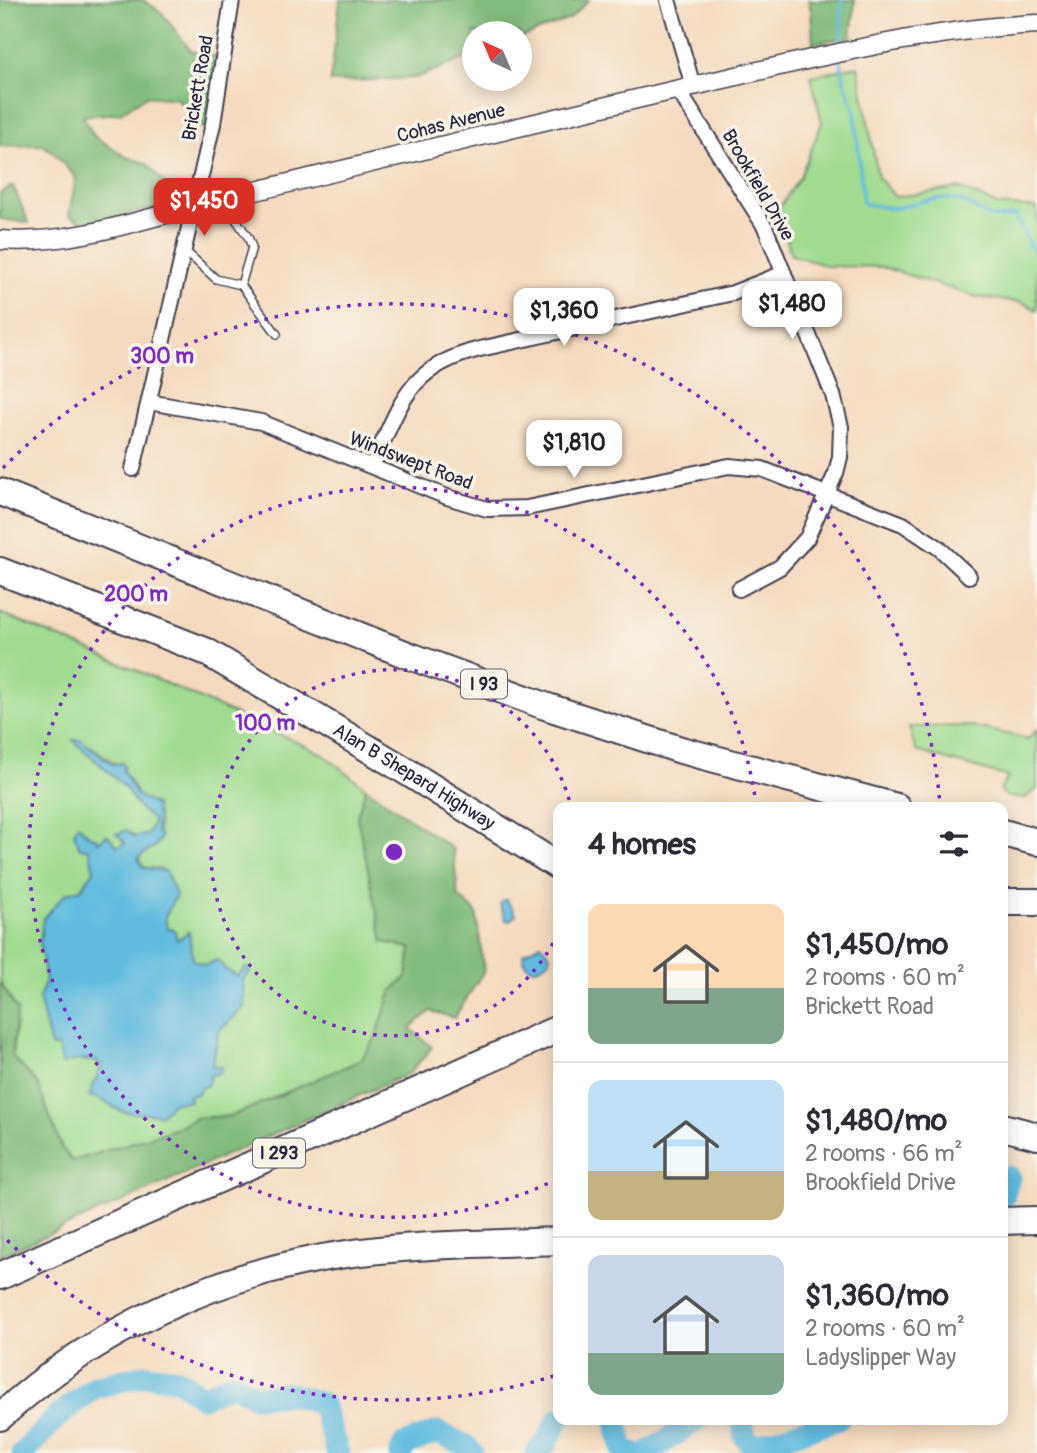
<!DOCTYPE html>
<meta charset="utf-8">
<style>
body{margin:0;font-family:Pangolin,sans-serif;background:#f2f2f3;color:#2b2b33;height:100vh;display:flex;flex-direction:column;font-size:26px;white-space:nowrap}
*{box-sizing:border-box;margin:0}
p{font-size:23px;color:#7c7c81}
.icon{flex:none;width:38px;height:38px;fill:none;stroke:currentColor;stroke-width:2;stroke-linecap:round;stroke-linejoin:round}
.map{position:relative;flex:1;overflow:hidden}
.details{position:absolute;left:553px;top:802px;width:455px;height:623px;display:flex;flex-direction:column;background:#fff;border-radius:14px;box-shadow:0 4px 18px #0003}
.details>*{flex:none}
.needle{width:46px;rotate:316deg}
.controls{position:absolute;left:462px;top:21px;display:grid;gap:14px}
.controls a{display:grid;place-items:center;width:70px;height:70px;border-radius:50%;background:#fff;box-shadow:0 4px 18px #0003;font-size:35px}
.price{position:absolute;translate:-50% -60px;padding:0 16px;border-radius:14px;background:#fff;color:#222;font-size:23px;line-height:46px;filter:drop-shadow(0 2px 4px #0008)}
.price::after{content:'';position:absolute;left:50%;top:42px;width:21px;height:16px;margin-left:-10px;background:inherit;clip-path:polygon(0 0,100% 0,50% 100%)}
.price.current{background:#d93025;color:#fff}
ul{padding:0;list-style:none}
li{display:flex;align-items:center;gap:21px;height:175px;padding:0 35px}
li+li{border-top:2px solid #e1e1e2}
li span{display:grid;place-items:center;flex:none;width:196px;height:140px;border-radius:14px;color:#555}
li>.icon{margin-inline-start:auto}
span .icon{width:84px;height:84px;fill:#fffc;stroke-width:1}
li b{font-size:30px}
h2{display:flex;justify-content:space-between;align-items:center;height:84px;padding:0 35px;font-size:30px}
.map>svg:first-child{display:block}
.green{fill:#a0dc90;stroke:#617f66;stroke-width:2;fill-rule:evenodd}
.forest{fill:#80bc7a;stroke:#516f5a;stroke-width:2}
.water{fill:#62bbdf;stroke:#426e8d;stroke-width:2}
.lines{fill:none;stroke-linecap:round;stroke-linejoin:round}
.stream{stroke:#62bbdf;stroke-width:3.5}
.river{stroke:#62bbdf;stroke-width:23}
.service-casing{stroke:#423e4f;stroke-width:10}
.minor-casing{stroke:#423e4f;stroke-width:18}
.tertiary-casing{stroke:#423e4f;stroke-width:21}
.motorway-casing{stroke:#423e4f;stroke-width:30}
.service{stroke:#fff;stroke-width:7}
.minor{stroke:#fff;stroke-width:14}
.tertiary{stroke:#fff;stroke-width:18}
.motorway{stroke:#fff;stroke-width:26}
.ring{fill:none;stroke:#7b2cbf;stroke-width:3.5;stroke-dasharray:3.5 7}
.labels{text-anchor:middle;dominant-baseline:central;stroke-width:7;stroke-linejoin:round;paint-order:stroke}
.shield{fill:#f7f3e8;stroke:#62616f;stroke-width:2}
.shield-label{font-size:18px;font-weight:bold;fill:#22223b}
.street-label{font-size:19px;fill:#22223b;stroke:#f7f3e8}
.centre{fill:#7b2cbf;stroke:#f7f3e8;stroke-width:3.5}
.ring-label{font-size:21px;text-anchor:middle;font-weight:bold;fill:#7b2cbf;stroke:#f7f3e8;stroke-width:7;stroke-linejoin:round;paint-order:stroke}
</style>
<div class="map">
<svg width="1037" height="1453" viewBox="0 0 1037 1453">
<rect width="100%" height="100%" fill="#f7f3e8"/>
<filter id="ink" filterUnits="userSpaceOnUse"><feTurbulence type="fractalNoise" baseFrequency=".0143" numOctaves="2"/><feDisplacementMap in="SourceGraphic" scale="14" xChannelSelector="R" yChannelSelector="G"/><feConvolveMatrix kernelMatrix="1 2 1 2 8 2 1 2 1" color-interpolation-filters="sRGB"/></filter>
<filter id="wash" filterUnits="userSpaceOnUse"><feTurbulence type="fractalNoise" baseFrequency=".00686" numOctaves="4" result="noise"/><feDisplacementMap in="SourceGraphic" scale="28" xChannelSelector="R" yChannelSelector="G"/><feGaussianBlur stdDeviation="1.57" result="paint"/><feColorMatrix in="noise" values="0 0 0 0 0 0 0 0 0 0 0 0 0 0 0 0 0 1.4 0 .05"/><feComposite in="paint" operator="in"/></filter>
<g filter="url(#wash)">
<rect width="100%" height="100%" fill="#f4dbbf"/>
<path class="green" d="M858 66 878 177 895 197 959 188 997 205 1037 208V310L1024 303 977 297 883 267 828 266 791 255 779 208 800 177 822 123 811 76Z
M0 613 134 669 321 753 366 788 357 817 411 947 407 977 392 990 376 1037 361 1060 232 1116 196 1118 169 1131 72 1161 62 1148 37 1083 12 1056 17 1010 0 982ZM74 741 92 747 123 770 137 795 158 821 157 844 138 858 143 867 155 870 167 929 177 940 188 932 192 960 205 965 218 960 227 971 243 980 244 1007 219 1031 211 1067 200 1088 189 1096 174 1102 160 1114C147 1112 137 1114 126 1112 111 1110 104 1097 90 1096L102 1065C91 1058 85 1063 76 1059 52 1048 46 1021 39 998L46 981 65 894 80 889 94 871 89 849 80 848 74 833 78 826 98 843 118 848 126 843 117 834 134 837 148 835 154 820 138 807 124 786Z
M972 726 1028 739 1037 729V789L1025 798 1007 797 1000 790 1008 777 916 751 909 727Z"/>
<path class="forest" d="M0 0H143L162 13 192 52 225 58 212 130 202 127 177 99 146 96 120 113 83 116 94 136 126 157 146 163 174 194 172 204 86 224 69 215 76 178 54 153 43 145 0 146Z
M340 0H589L570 19 520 38V33H474V55L415 78 330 82Z
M808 0H855L851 37 813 43 811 10Z
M13 186 29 223 0 219V193Z
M366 788 453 849 458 896 476 912 484 971 454 1018 431 1011 410 1028 432 1047 410 1073 0 1256V982L17 1010 12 1056 37 1083 62 1148 72 1161 169 1131 196 1118 232 1116 361 1060 376 1037 392 990 407 977 411 948 383 942 357 817Z"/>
<path class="water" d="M73 740H81L112 764 122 763 125 767 123 770 137 795 155 805 158 821 156 830 161 837 157 844 138 858 143 867 166 871 176 895 165 917 167 928 174 929 177 940 189 932 193 960 205 965 218 960 227 971 238 976 246 967 250 972 243 980 244 1007 219 1031 212 1066 221 1067 220 1073 211 1075 207 1086 200 1088 199 1093 189 1096 190 1101 174 1102 160 1115C147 1112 137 1114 126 1112 111 1110 104 1097 89 1096L102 1065C89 1056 77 1060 62 1064L58 1047H51L39 998 46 981 40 943 43 919 65 894 81 889 94 871 89 849 80 848 74 833 78 825 88 835 95 837 98 842 107 835 118 847 125 843 117 834 127 830 134 837 147 835 154 821 138 807 124 786Z
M504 900H507L516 915 510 920H506L500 905Z
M541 944C557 959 551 963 533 969L525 964 523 953Z"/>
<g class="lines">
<path class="stream" d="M841 42 842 0
M841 62 844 80 855 111 863 203C873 205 886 209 896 208 913 205 932 196 950 199 982 202 981 226 1015 215L1031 248 1037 253"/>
<path class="river" d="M1003 1197 1009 1177
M616 1419 623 1450 631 1453
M742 1419 745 1437 754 1447 838 1419
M23 1453 57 1417 95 1387 146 1375 178 1379 202 1397 233 1383 255 1396 290 1394 322 1404 338 1453
M401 1453 404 1445 437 1432 466 1446 472 1453
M536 1453 546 1444 559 1419
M647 1453 698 1419"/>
</g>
</g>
<g filter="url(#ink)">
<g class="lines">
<g class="service-casing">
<path id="service" d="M223 200 248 237 252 247 241 285 277 334
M184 250 216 279 241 285"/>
</g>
<g class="minor-casing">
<path id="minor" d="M668 0 693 86
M678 90 765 227 833 395 841 427 840 457 836 473 807 538 780 567 739 589
M149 402 261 422 447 497 487 509 527 508 729 466 762 469 903 524 939 548 969 576
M372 466C401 404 407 367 480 349L733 293 784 273
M133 469 213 124 232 0"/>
</g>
<g class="tertiary-casing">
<path id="tertiary" d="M0 240C66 245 131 223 194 206 360 166 526 124 693 86 808 60 920 30 1037 24"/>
</g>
<g class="motorway-casing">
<g id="motorway">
<path d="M0 492 410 656 545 706 681 750 897 807"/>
<path id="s1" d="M0 571 205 651 401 768 558 866"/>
<path d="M1003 833 1037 842"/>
<path d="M1003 902H1037"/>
<path d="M1003 1127 1037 1136"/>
<path d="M1003 1221 1037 1220"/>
<path d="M0 1276 558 1029"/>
<path d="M0 1417C94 1330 220 1272 346 1254 416 1244 488 1244 558 1241"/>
</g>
</g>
<use href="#service" class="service"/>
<use href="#minor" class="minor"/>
<use href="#tertiary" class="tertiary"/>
<use href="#motorway" class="motorway"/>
</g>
</g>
<g class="ring">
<path d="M558 934A183 183 0 1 1 571 806"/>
<path d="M557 1179A365 365 0 1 1 756 804"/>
<path d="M554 1376A548 548 0 0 1 3 1236M3 468A548 548 0 0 1 940 804"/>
</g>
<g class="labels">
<g class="shield">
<rect x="461" y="669.5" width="46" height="29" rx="5"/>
<rect x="253" y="1138.5" width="52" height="29" rx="5"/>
</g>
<g class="shield-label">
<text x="484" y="684">I 93</text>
<text x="279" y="1153">I 293</text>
</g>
<g class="street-label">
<text transform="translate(198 88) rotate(-80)">Brickett Road</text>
<text transform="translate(451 123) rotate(-14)">Cohas Avenue</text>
<text transform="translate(758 185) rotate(60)">Brookfield Drive</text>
<text transform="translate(411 461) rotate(21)">Windswept Road</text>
<text stroke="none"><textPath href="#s1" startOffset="464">Alan B Shepard Highway</textPath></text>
</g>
</g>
<circle cx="394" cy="852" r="10" class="centre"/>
<g class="ring-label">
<text x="162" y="363">300 m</text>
<text x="136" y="601">200 m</text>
<text x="265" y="730">100 m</text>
</g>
</svg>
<div class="controls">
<a><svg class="needle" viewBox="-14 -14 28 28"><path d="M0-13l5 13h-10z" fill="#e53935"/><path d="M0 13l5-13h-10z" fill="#7c7c81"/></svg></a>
</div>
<b class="price current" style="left:204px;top:238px">$1,450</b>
<b class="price" style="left:792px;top:341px">$1,480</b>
<b class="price" style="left:564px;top:348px">$1,360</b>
<b class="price" style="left:574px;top:480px">$1,810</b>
<section class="details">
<h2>4 homes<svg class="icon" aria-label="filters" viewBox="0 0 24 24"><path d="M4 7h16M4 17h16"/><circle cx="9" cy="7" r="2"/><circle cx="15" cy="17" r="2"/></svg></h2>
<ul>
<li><span style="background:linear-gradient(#ffd9b3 60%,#7fa58c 0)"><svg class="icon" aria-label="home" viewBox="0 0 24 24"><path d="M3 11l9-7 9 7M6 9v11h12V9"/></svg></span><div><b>$1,450/mo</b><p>2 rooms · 60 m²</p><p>Brickett Road</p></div></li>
<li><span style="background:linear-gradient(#bfe0f5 65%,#c2b280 0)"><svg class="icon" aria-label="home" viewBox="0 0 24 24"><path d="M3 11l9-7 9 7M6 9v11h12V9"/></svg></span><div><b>$1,480/mo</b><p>2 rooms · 66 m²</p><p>Brookfield Drive</p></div></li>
<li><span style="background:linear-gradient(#c9d6e8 70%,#7fa58c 0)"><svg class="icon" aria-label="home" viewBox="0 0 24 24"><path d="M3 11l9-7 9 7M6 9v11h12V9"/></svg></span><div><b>$1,360/mo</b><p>2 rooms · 60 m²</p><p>Ladyslipper Way</p></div></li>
</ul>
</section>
</div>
